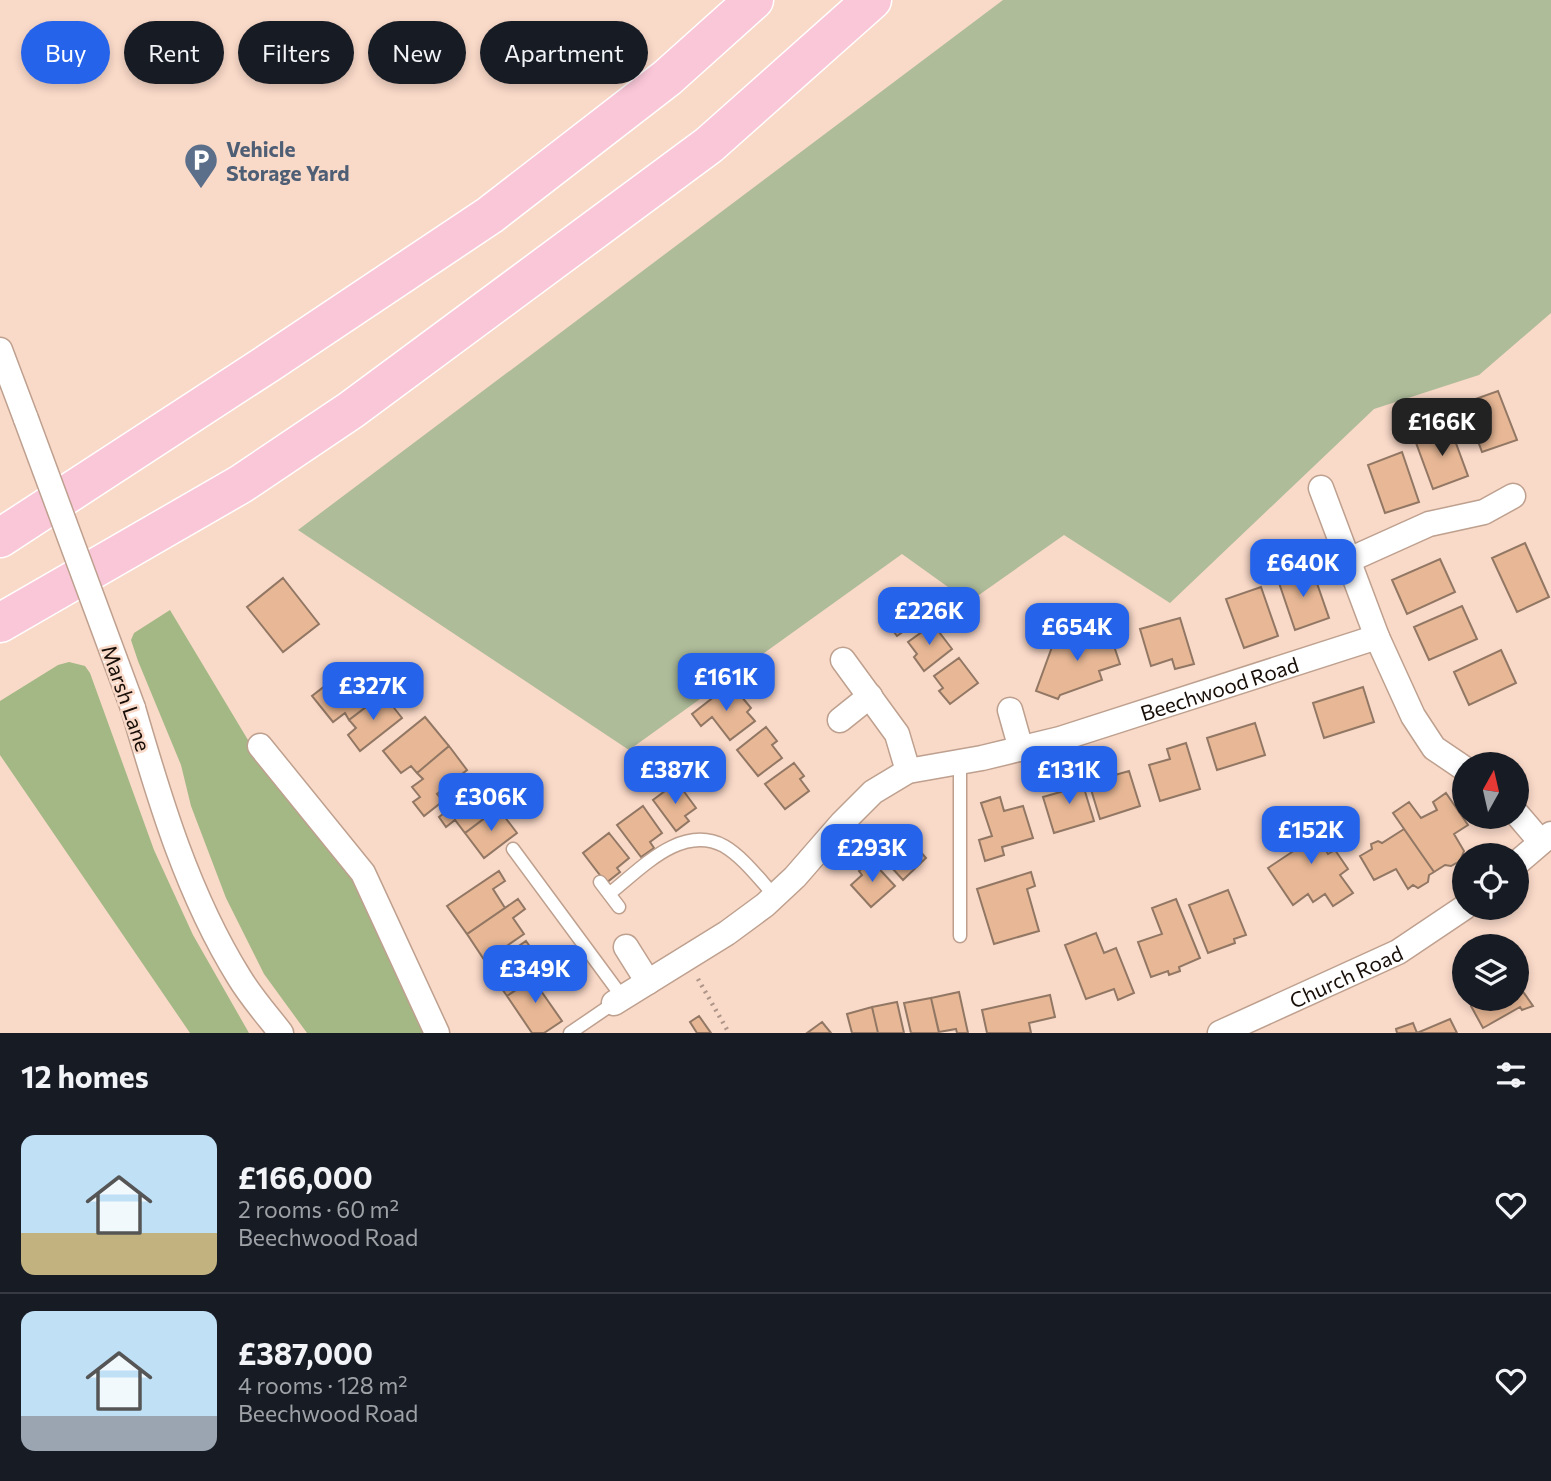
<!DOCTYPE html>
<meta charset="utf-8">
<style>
body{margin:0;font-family:Commissioner,sans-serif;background:#20242c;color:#f1f3f6;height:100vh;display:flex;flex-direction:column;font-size:26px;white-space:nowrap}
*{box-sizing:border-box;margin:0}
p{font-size:23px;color:#9ea1a6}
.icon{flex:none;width:38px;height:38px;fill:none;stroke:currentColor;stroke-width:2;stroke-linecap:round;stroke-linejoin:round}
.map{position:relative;height:1033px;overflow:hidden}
.side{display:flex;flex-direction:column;background:#171b24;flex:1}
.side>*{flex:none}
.guide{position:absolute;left:21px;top:21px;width:700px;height:63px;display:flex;gap:14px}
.needle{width:46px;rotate:8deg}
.tools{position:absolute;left:1452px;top:752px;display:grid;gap:14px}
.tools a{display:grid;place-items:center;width:77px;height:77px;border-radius:50%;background:#171b24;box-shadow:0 4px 10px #0003;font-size:35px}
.price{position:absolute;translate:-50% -60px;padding:0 16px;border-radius:14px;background:#2563eb;color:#fff;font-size:23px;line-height:46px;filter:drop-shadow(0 2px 4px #0008)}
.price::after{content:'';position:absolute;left:50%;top:42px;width:21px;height:16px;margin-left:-10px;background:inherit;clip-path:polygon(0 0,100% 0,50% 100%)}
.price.current{background:#222;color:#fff}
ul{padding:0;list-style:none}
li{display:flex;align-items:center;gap:21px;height:175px;padding:0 21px}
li+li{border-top:2px solid #363941}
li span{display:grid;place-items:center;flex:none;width:196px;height:140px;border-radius:14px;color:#555}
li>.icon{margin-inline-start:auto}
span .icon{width:84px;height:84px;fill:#fffc;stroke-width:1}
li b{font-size:30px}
h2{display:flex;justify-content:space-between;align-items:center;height:84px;padding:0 21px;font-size:30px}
.pill{padding:0 24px;border-radius:32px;background:#171b24;box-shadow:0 4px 10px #0003;font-size:24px;line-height:63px}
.pill.current{background:#2563eb;color:#fff}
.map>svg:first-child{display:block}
.green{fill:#aebc9a}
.forest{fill:#a3b885}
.building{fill:#e8b896;stroke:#917764;stroke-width:2}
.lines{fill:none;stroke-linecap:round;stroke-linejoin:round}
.lane-casing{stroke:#bea08f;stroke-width:15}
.street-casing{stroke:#bea08f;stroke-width:27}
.highway-casing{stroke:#fff;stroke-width:41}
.path{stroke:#ad9587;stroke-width:4.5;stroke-dasharray:2 5;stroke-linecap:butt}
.lane{stroke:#fff;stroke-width:12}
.street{stroke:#fff;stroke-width:24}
.highway{stroke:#fac7d9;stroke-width:38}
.street-bridge-casing{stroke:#bea08f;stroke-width:27;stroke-linecap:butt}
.street-bridge{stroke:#fff;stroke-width:24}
.labels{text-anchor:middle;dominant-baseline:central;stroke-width:5;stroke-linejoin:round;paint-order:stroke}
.service-label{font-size:21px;font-weight:bold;fill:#4e5e75;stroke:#f9d9c8;text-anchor:start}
.street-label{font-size:21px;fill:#180e08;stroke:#f9d9c8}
</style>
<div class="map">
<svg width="1551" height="1033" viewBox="0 0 1551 1033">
<rect width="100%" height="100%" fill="#f9d9c8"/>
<path class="green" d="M1003 0H1551V313L1479 375 1374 409 1170 603 1064 535 969 602 902 554 629 750 298 530Z"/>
<path class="forest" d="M170 610 254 750 358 876 430 1033H307L264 974 226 898 191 806 181 765 138 661 131 640 134 633Z
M69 662 85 666 90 673 154 850 193 935 249 1033H190L0 755V701L58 665Z"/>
<path class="building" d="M1498 391 1517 440 1482 452 1464 403Z
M1450 427 1468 476 1433 489 1415 440Z
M1402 452 1419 502 1385 513 1368 465Z
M1525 543 1549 597 1517 612 1492 558Z
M1440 559 1455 592 1407 614 1392 580Z
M1312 569 1329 618 1295 630 1278 580Z
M283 578 319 624 283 652 247 607Z
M1261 587 1278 636 1244 648 1226 599Z
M906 590 926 616 897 636 887 623 891 620 882 608Z
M1462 606 1477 639 1429 660 1414 627Z
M1180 618 1194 664 1175 669 1172 659 1151 666 1140 629Z
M933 624 952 649 924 671 914 657 917 654 908 642Z
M1108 628 1120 664 1099 671 1102 680 1060 695 1058 699 1036 691 1052 647 1057 645 1054 639 1070 634 1072 641Z
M1501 650 1516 683 1469 705 1454 672Z
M959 658 978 683 950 704 939 691 943 688 934 676Z
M364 671 383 694 349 720 345 713 333 722 312 696 339 675 347 685Z
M728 686 737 698 741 696 751 708 747 712 755 721 730 740 712 717 701 726 692 714Z
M1363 687 1374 722 1324 738 1313 703Z
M383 694 402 718 360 751 348 735 356 728 349 720Z
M425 717 449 746 417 773 411 766 401 773 383 751Z
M1255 723 1265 755 1217 770 1207 738Z
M766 727 777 741 772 745 782 758 758 776 737 750Z
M1186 743 1200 789 1160 801 1149 765 1170 759 1167 749Z
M449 746 467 770 437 794 443 801 424 816 413 802 420 797 412 787 423 779 417 773Z
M794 763 804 776 800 779 809 791 785 809 765 784Z
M1105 767 1108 777 1129 771 1140 806 1100 819 1086 773Z
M1080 775 1094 821 1054 833 1043 797 1064 791 1061 781Z
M677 782 696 808 685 816 689 821 676 831 653 800Z
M481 785 498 808 465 833 455 820 446 827 439 817Z
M1446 793 1468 825 1454 834 1464 851 1460 861 1451 866 1445 865 1434 872 1393 813 1409 802 1421 818 1437 810 1433 802Z
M1000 797 1004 811 1023 806 1033 838 1002 847 1004 855 985 861 979 840 992 836 981 803Z
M643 806 662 833 650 842 654 848 641 857 617 825Z
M498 808 517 833 484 858 465 833Z
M1305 814 1315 829 1321 825 1333 843 1325 849 1328 854 1335 850 1348 869 1340 875 1353 893 1333 906 1325 894 1313 902 1308 894 1293 905 1268 868 1295 850 1282 829Z
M1404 829 1434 872 1429 875 1428 882 1418 888 1413 885 1408 889 1396 869 1374 880 1360 856 1372 849 1371 844 1378 841 1382 843Z
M903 832 926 858 903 880 882 857 893 847 890 844Z
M609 833 629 858 617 868 620 872 606 883 583 853Z
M871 860 895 886 871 907 851 885 862 875 859 871Z
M499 871 505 881 493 889 505 908 467 934 447 906Z
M1031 872 1035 886 1027 889 1039 931 994 944 977 889Z
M1228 890 1246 935 1234 939 1235 943 1208 953 1189 905Z
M518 899 525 909 513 918 524 934 485 961 467 934Z
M1176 899 1200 958 1179 967 1180 971 1169 975 1168 971 1151 977 1138 942 1162 934 1152 908Z
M1096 933 1104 953 1116 948 1134 993 1118 1000 1114 989 1086 999 1065 945Z
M526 941 533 951 520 960 533 979 507 996 487 968Z
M545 970 552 980 539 988 562 1021 544 1033H532L507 996Z
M1517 983 1533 1006 1522 1010 1520 1007 1483 1028 1471 1006 1482 999H1517Z
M959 992 968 1033H957L956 1029 939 1032 931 998Z
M1050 995 1055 1017 1029 1023 1031 1033H987L982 1010Z
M931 998 939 1033H911L904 1003Z
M897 1002 904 1033H878L872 1007Z
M872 1007 878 1033H852L847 1014Z
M699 1016 711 1033H697L690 1022Z
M1450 1019 1457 1033H1397L1396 1029 1413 1023 1417 1033Z
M822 1022 831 1033H807Z"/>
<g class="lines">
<g class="lane-casing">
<path id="lane" d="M513 849 623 998
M600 882 619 907
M609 894C640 870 681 823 724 846 743 857 760 880 775 896
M960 936V762
M570 1033 614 1003"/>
</g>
<g class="street-casing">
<g id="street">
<path d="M0 350 26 419"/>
<path d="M1321 488 1377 637 1413 716 1434 748 1465 769"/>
<path d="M1349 560 1429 524 1484 512 1513 496"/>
<path d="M843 660 897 734 908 771"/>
<path d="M133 708C160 801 188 895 239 977 251 997 267 1015 281 1033"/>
<path d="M1010 710 1021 749"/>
<path d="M840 720 870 696"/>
<path d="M260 746 363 873 437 1033"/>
<path d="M1517 814 1541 842"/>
<path d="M1517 863 1551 834"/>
<path d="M626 947 648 982"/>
<path id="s1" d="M614 1003 727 933 765 905 795 877 842 823 873 792 908 771 982 758 1060 739 1377 637"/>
<path id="s2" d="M1220 1033 1398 952 1465 907"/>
</g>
</g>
<g class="highway-casing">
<path id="highway" d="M0 538 270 362 490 215 667 78 754 0
M0 623 241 484 351 410 709 145 872 0"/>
</g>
<path class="path" d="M698 979 729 1033"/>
<use href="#lane" class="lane"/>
<use href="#street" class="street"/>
<use href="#highway" class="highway"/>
<g class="street-bridge-casing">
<path id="street-bridge" d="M26 419 133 708"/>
</g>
<use href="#street-bridge" class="street-bridge"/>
</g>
<defs>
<g id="parking-pin" transform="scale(1.75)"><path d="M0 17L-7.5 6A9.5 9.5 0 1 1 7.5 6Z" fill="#5c6f8a" stroke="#f9d9c8"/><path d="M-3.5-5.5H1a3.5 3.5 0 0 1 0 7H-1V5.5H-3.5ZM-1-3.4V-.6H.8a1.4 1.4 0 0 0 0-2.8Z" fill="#fff"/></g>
</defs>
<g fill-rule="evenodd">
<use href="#parking-pin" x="201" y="160"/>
</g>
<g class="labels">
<g class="service-label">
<text x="226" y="148">Vehicle<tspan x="226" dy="24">Storage Yard</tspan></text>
</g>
<g class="street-label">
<text stroke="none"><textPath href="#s1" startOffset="700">Beechwood Road</textPath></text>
<text transform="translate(127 698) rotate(71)">Marsh Lane</text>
<text stroke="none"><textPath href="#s2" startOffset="138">Church Road</textPath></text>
</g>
</g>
</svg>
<div class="tools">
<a><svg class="needle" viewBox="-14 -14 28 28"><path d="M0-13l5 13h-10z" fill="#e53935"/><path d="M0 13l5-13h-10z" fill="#9ea1a6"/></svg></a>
<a><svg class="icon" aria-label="locate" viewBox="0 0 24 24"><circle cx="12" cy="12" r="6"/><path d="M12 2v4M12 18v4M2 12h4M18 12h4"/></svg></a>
<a><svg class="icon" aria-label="layers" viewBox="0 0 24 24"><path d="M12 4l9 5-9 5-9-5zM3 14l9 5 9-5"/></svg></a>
</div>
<b class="price current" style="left:1442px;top:458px">£166K</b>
<b class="price" style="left:1303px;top:599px">£640K</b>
<b class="price" style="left:929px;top:647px">£226K</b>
<b class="price" style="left:1077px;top:663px">£654K</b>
<b class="price" style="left:726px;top:713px">£161K</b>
<b class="price" style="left:373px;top:722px">£327K</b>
<b class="price" style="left:675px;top:806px">£387K</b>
<b class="price" style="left:1069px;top:806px">£131K</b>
<b class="price" style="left:491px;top:833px">£306K</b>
<b class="price" style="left:1311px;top:866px">£152K</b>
<b class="price" style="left:872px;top:884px">£293K</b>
<b class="price" style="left:535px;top:1005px">£349K</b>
<div class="guide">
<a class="pill current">Buy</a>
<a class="pill">Rent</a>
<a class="pill">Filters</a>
<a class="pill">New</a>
<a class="pill">Apartment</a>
</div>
</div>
<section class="side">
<h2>12 homes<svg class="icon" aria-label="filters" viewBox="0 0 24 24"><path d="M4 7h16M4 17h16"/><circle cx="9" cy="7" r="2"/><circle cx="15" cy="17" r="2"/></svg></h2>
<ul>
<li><span style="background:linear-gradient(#bfe0f5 70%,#c2b280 0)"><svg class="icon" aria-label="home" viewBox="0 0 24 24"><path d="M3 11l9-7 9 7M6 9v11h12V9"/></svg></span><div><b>£166,000</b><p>2 rooms · 60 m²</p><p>Beechwood Road</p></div><svg class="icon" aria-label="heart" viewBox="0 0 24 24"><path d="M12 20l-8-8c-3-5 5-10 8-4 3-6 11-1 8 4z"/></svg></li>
<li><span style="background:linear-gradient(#bfe0f5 75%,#9aa5b1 0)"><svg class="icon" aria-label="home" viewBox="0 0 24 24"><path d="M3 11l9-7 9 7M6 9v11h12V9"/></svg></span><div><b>£387,000</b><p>4 rooms · 128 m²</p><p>Beechwood Road</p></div><svg class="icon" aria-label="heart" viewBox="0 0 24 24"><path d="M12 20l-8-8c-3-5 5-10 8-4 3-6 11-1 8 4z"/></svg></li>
</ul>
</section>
